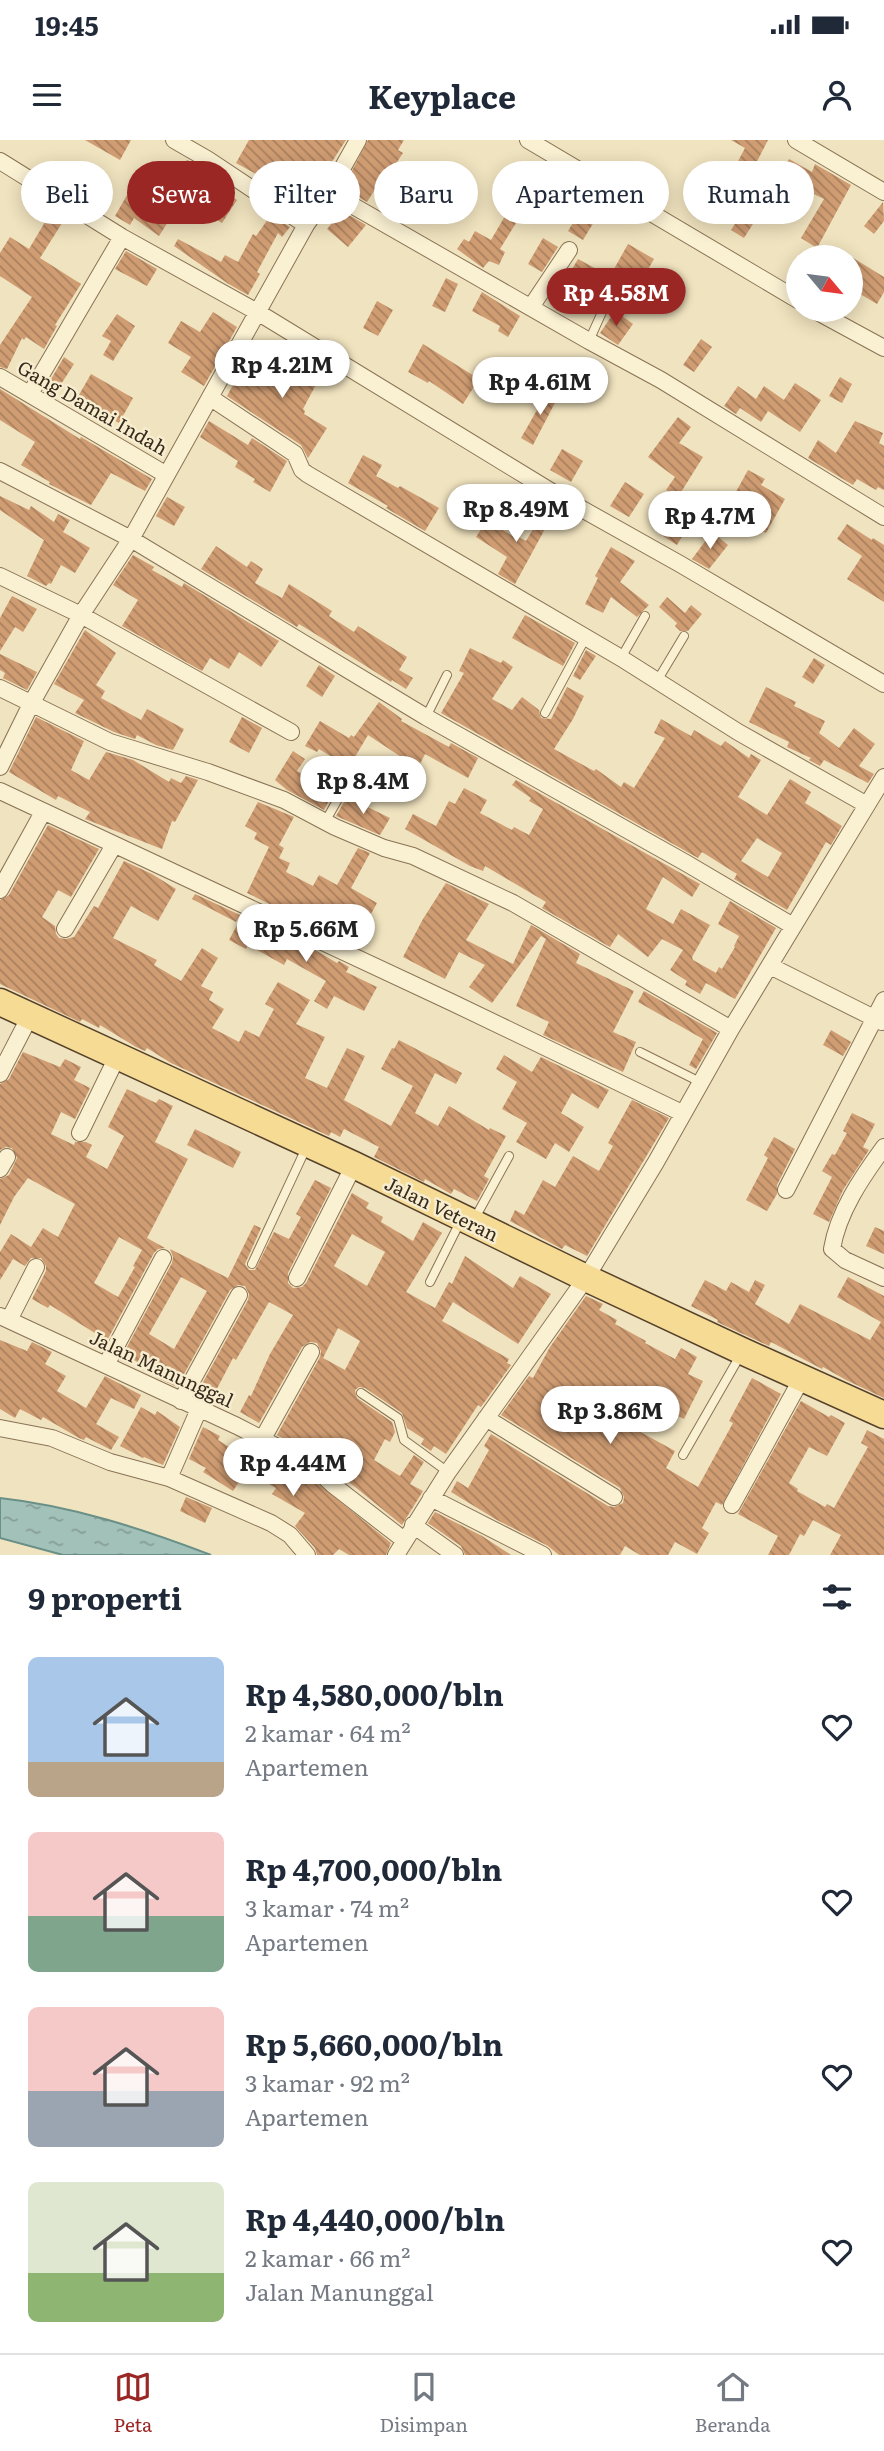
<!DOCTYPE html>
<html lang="id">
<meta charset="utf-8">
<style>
body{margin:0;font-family:Literata,serif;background:#f2f2f3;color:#1f2937;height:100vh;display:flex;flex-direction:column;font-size:26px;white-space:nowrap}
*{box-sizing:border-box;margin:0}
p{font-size:23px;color:#747a83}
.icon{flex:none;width:38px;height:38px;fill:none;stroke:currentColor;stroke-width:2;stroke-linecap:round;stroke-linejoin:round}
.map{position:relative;height:1415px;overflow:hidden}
.drawer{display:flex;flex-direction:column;background:#fff;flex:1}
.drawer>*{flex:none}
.banner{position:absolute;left:21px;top:21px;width:844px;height:63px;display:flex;gap:14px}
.needle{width:46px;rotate:119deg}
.buttons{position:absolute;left:786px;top:105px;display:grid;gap:14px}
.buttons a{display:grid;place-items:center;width:77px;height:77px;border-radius:50%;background:#fff;box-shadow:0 4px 18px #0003;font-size:35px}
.price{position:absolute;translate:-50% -60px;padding:0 16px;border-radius:24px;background:#fff;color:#222;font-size:23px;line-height:46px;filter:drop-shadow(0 2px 4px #0008)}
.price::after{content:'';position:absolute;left:50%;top:42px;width:21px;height:16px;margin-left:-10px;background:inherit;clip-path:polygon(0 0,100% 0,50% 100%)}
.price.selected{background:#9a2724;color:#fff}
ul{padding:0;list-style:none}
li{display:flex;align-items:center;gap:21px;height:175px;padding:0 28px}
li span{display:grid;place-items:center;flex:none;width:196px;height:140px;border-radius:10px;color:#555}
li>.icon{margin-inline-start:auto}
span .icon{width:84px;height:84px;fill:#fffc;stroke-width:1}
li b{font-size:30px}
h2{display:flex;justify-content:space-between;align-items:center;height:84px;padding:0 28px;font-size:30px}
.pill{padding:0 24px;border-radius:32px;background:#fff;box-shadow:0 4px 18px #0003;font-size:24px;line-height:63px}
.pill.selected{background:#9a2724;color:#fff}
.status{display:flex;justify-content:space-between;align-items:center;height:49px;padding:0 35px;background:#fff;direction:ltr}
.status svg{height:19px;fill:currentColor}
header{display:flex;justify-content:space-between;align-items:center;height:91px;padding:0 28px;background:#fff;font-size:32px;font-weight:700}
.dock{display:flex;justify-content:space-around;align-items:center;height:98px;border-top:2px solid #e0e1e3;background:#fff;font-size:19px;color:#747a83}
.dock a{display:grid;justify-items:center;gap:4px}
.dock .selected{color:#9a2724}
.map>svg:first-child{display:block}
.water{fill:url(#water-ripples);stroke:#698f87;stroke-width:2}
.building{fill:url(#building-back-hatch);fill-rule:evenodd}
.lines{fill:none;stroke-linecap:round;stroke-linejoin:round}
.lane-casing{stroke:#897356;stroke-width:10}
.street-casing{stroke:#897356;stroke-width:18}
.primary-casing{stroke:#56412b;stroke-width:29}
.lane{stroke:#faf0d2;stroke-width:8}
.street{stroke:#faf0d2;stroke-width:16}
.primary{stroke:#f5db94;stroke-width:26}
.labels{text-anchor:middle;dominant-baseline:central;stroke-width:5;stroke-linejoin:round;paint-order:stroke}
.street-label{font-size:19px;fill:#382a1c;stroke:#f7edcf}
</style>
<div class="status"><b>19:45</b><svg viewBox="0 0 49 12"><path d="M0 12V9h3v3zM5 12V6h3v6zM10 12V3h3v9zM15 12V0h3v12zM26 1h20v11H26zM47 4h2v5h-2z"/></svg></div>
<header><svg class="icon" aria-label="menu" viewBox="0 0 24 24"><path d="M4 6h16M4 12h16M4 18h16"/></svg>Keyplace<svg class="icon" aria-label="person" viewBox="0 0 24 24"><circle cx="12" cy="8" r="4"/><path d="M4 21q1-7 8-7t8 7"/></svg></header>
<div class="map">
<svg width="884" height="1415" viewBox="0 0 884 1415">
<defs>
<pattern id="water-ripples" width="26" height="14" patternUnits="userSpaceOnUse" patternTransform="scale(1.75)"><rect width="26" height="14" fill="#a2c1b9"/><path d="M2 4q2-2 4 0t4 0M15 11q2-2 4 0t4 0" fill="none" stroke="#859d96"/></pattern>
<pattern id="building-back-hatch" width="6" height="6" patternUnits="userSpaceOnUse" patternTransform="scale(1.75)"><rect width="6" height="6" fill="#d09d73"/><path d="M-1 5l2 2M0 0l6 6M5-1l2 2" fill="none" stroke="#aa805e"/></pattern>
</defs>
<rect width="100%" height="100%" fill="#f0e3bf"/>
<path class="water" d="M0 1358C73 1366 143 1389 211 1415H63L0 1398Z"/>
<path class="building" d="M85 0H131L120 20Z
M249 0H346L326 31 321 28 308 47 314 51 303 70 255 39 258 35 236 23Z
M368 0H404L398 10 403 13 378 50 376 48 367 62 343 48Z
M731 0H768L750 35 735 27 745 8Z
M789 19 812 32 815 24 851 45 817 108 801 98 824 59 791 43 781 61 770 54Z
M187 20 207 31 205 33 218 42 215 46 237 60 222 83 198 68 190 78 177 68 159 96 134 78 130 85 115 76 131 48 153 60Z
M883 62 884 81 874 94 864 86Z
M585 63 600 72 583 100 568 91Z
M614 63 631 73 625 84 607 74Z
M745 68 758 76 744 98 731 90Z
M342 71 366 85 348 107 327 89Z
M51 72 64 80 40 118 81 144 55 185 57 186 44 209 26 197 24 200 22 198 7 229 0 227V205L32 157 0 136V113L10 97 29 109Z
M271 75 290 87 282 97 278 93 257 132 260 134 248 155 227 143 174 106 178 99 221 122 225 115 238 122 253 94 256 96Z
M505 76 516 83 500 109 505 112 499 125 489 121 483 128 457 109 464 99 469 102 475 91 491 100Z
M543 98 558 107 542 132 528 124Z
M628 104 654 119 636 150 622 142 619 135 610 136Z
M126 111 157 129 147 146 115 129Z
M850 116 884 137V152L877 164 850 148Z
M578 119 600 131 590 149 586 147 578 164 554 152 568 130 571 131Z
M446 138 458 144 445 172 432 166Z
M482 152 520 176 508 197 498 191 500 186 472 171Z
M377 161 393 170 378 196 363 188Z
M615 171 633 184 618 205 600 193Z
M213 172 237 187 204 246 181 232 191 217 168 203 181 181 200 192Z
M117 174 135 186 113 221 103 215 111 201 102 196Z
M701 199 712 207 694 232 683 225Z
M423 204 479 239 463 264 429 241 428 243 408 232Z
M285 210 299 219 297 222 321 235 303 269 305 271 304 274 327 288 308 318 301 305 227 256 243 227 267 241Z
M64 217 74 224 56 252 47 246Z
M573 218 589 227 574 254 558 245Z
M91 234 133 258 119 283 76 260Z
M840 237 852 244 842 263 829 256Z
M795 243 821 260 800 292 768 271 761 282 740 268 736 274 724 266 738 246 756 259 764 246 784 260Z
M0 249 80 299 81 297 152 339 145 351 111 333 91 365 49 344 50 342 21 325 35 302 0 280Z
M545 250 558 257 533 305 521 298 541 263 539 262Z
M678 277 691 287 679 303 703 317 678 357 666 350 675 337 648 317Z
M209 281 248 305 252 298 287 321 270 352 253 342 255 339 235 327 238 321 200 297Z
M855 281 883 293 879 303 884 306V350L878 347 876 350 857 339 853 345 808 318 818 300 836 313Z
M562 309 583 321 571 342 550 330Z
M363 315 382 325 376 336 398 348 400 346 439 368 425 391 386 368 388 366 348 343Z
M748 330 765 339 761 345 785 359 766 393 726 370Z
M625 342 644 354 629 377 610 366Z
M0 356 29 370 31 366 54 382 58 374 70 380 63 392 90 408 75 433 61 425 51 444 49 443 46 446 27 436 44 400 0 370Z
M167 357 185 367 174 386 156 376Z
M715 363 725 370 711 390 702 384Z
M548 364 559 370 547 390 545 389 515 444 498 434 507 417 476 397 487 380 517 399 519 397 526 401Z
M673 373 690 383 677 405 660 394Z
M847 384 872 400 873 398 884 405V462L847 439 862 416 837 399Z
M712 392 728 405 709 429 692 419Z
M216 406 247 427 251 421 263 429 255 443 282 458 289 444 332 471 329 476 354 492 358 486 407 517 399 530 413 538 406 549 392 540 391 542 317 495 299 484 297 487 201 429Z
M611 407 635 421 620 442 649 465 637 477 611 457 603 473 585 464 598 438 595 436Z
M133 415 154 427 152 430 182 447 184 443 279 501 261 527 239 512 229 529 210 518 202 531 122 486 138 460 113 445Z
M12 456 37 469 23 492 15 487 0 511V478Z
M667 457 685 473 691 465 702 474 688 491H680L675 486 677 483 659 467Z
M525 475 575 503 563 526 512 498Z
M85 490 116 513 96 545 105 551 101 558 141 580 147 569 184 589 173 610 156 605 137 595 135 599 114 592 75 573 84 560 54 544Z
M470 508 501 523 503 520 513 527 492 559 512 570 522 557 539 570 541 578 551 579 567 547 584 556 573 579 554 609 594 631 596 629 621 647 624 642 634 648 665 598 654 593 661 579 691 596 694 590 721 606 725 601 749 618 751 614 761 620 738 657 767 675 790 639 811 652 805 663 842 686 831 705 826 702 787 770 734 739 737 734 702 712 698 718 441 573 464 533 459 531ZM757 698 782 713 768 737 741 721Z
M586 510 596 516 580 540 573 536Z
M0 514 37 532 27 550 3 538 5 533 0 530Z
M814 518 825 525 813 544 802 537Z
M319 525 335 536 322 557 306 546Z
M766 547 796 562 794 566 825 581 819 593 839 608 854 588 875 604 859 626 874 634 868 643 824 620 820 626 809 620 811 618 787 607 789 602 749 582Z
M379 562 402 579 401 581 449 607 451 603 478 618 468 638 425 614 418 628 368 595 349 627 347 626 324 670 287 650 275 640 293 611 305 619 297 631 324 646 338 621 319 609 317 612 305 606 320 581 349 598 351 595 354 597Z
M36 577 84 601 71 630 89 640 106 612 133 620 169 642 171 638 181 643 186 636 198 640 175 682 172 681 162 709 85 679 90 672 58 656 56 660 9 632Z
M242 577 262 588 249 613 229 602Z
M516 640 700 744 692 757 663 737 646 769 673 784 681 769 710 785 692 817 693 820 716 833 719 827 722 829 735 807 734 806 739 796 718 784 730 761 776 788 735 859 706 843 700 854 685 845 687 841 670 830 683 810 662 799 648 817 618 794 610 807 542 768 546 762 485 726 483 731 470 726 405 689 413 674 436 686 449 661 455 664 464 648 487 660 480 673 512 690 514 687 529 695 543 669 529 661 531 658 512 645Z
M347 657 390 678 380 695 336 676Z
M258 662 294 677 279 705 284 708 279 718 290 723 286 732 313 746 319 735 337 745 358 708 370 713 351 748 377 763 354 805 247 753 269 707 254 699 257 693 245 686Z
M48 685 99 709 71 757 58 750 42 777 55 786 56 794 59 798 66 799 74 797 94 766 98 768 124 721 152 734 176 749 158 781 131 766 113 798 157 820 154 825 181 841 202 808 218 818 201 846 213 852 209 860 224 869 212 888 239 902 245 890 259 897 274 869 265 864 278 842 310 860 296 884 325 897 305 938 327 948 347 908 365 916 344 960 391 986 413 946 381 929 392 908 394 909 399 900 462 933 456 944 435 933 415 973 438 986 449 966 489 990 490 988 506 996 484 1036 489 1039 477 1061 454 1049 451 1054 425 1039 424 1042 374 1017 379 1007 344 989 340 997 331 992 329 996 171 923 147 908 145 911 136 907 100 885 99 888 82 879 80 882 0 844V760L9 755Z
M446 743 489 764 466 800 513 824 531 785 580 814 576 823 634 851 613 892 636 902 623 932 543 895 549 882 516 866 546 799 541 796 492 863 469 847 485 825 459 812 445 839 403 817 423 779Z
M195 754 240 775 236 782 192 759Z
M242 776 315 810 337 823 339 821 349 827 346 832 377 847 364 871 334 856 327 869 314 861 326 841 287 819 284 825 248 805 246 809 229 800Z
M644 851 717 893 696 929 689 925 703 899 638 862Z
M831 890 851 902 843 916 823 905Z
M23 912 60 927 65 919 81 927 74 940 90 948 75 979 61 972 51 994 74 1005 75 1002H86L92 1005 86 1017 107 1029 124 996 108 987 127 949 156 963 159 959 173 966 155 1002 188 1019 147 1098 165 1108 158 1109 154 1113 103 1208 94 1203 98 1195 50 1165 48 1168 32 1159 46 1131V1126L41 1118H31L25 1126 13 1119 0 1140V1112L11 1094 31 1107 43 1088 58 1097 75 1064 28 1038 14 1057 0 1085V1039L9 1035 17 1018 12 1008 6 1007 0 1010V944L9 939ZM119 1097 142 1110 133 1126 135 1127 118 1157 94 1143Z
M504 915 532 932 541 917 609 950 598 969 572 953 561 973 584 987 569 1012 555 1003 546 1019 516 1002 527 983 502 969 517 942 496 929Z
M632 960 669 978 587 1116 565 1105 562 1109 510 1081 515 1070 524 1075 543 1040 555 1047 573 1016 599 1031 613 1006 608 1003Z
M852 973 875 984 863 1007 869 1010 843 1050 829 1082 813 1074 832 1037 822 1031 832 1014 835 1015 847 993 843 991Z
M195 989 241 1012 233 1028 187 1005Z
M774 997 795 1009 777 1045V1054L767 1071 746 1060 768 1018 764 1015Z
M315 1040 331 1048 288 1133V1143L293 1148 302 1147 306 1143 352 1053 369 1063 366 1068 383 1077 381 1082 413 1101 423 1082 442 1093 406 1152 435 1168 449 1142 452 1144 465 1116 513 1148 520 1136 551 1154 518 1204 453 1162 442 1181 509 1219 507 1223 511 1225 481 1267 478 1265 446 1314 434 1306 431 1311 421 1304 424 1299 407 1288 402 1273 365 1248 359 1247 355 1250 357 1258 392 1282 395 1292 390 1302 385 1299 374 1320 400 1336 414 1315 424 1322 410 1344 423 1351 402 1385 323 1321 277 1295 320 1217 321 1211 317 1203 310 1202 302 1207 259 1283 240 1272 249 1255 251 1256 270 1214 293 1175 269 1162 236 1220 233 1218 210 1262 196 1255 248 1160 249 1154 245 1146 238 1145 230 1150 177 1247 158 1238 159 1235 134 1220 131 1225 120 1220 172 1123 173 1117 170 1109 228 1138 254 1085 261 1088 245 1124 249 1130H255L274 1092 289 1099 301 1077 296 1074ZM352 1094 385 1112 367 1146 334 1126ZM181 1137 207 1151 174 1209 149 1194ZM338 1188 360 1201 345 1230 323 1218Z
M875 1087 884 1091V1114L866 1106Z
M848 1137 884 1156V1258L846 1240 823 1227 822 1229 771 1202 769 1206 717 1182 718 1180 691 1166 705 1140 726 1151 731 1142 749 1152 755 1140 765 1145 755 1164 789 1184 800 1164 870 1200 881 1182 837 1157Z
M586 1156 603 1164 599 1170 617 1180 615 1184 646 1201 645 1203 675 1219 681 1208 697 1217 688 1234 703 1241 684 1279 650 1262 635 1289 675 1311 666 1328 698 1347 733 1283 729 1281 752 1238 781 1254 722 1365 716 1362 702 1388 709 1393 697 1414 675 1402 668 1415H640L625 1406 620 1415H559L548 1406 497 1380 451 1352 457 1341 468 1348 489 1310 484 1306 491 1294 608 1366 614 1367 623 1363 624 1357 620 1348 501 1275 529 1236 533 1238 550 1207Z
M0 1200 27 1211 32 1202 52 1212 45 1224 66 1236 57 1251 86 1268 105 1236 141 1255 134 1269 111 1258 96 1284 119 1297 111 1310 86 1297 84 1300 79 1298 43 1277 41 1280 20 1269 15 1278 0 1269Z
M801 1261 829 1277 831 1275 845 1283 827 1316 809 1307 789 1343 798 1349 797 1351 825 1367 827 1364 834 1368 868 1307 861 1303 867 1290 884 1299V1415H830L841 1395 813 1380 804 1396 800 1394 789 1415H768L778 1396 738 1374Z
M141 1267 155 1275 157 1271 180 1287 163 1325 144 1317 143 1318 120 1306Z
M203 1287 220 1296 218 1300 251 1321 255 1313 278 1324 280 1320 311 1338 391 1403 386 1415H349L339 1409 333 1415H317L315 1408 295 1386 305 1373 272 1354 276 1348 254 1336 251 1341 243 1336 233 1351 203 1332 206 1328 189 1319Z
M186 1357 212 1368 205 1383 180 1371Z
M435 1372 482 1396 511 1415H465L461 1406 428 1383Z"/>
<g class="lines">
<g class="lane-casing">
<path id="lane" d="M589 201 616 141
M621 518 645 476
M657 541 684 496
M545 573 586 497
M426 577 447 535
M325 682 347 643
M640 912 702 943
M475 1078 509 1016
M252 1124 307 1006
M430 1142 461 1080
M361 1253 398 1278 404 1300 448 1332
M683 1315 741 1214"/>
</g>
<g class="street-casing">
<path id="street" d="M174 0 207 19 306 85
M528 0 798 160
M796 0 884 52
M0 21 122 97 259 173 557 355 680 424 884 544
M329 52 589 201 661 240 884 377
M531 167 569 110
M814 170 884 208
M0 237 165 334
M30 254 122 97
M211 258 295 314 302 330 307 334 621 518 738 592 867 665
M0 331 131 399 426 577 686 723 793 786
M0 436 81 475 291 592
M0 548 110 602 208 632 284 660 335 687 384 708 413 716 513 763 731 889
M0 627 31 564 81 475 131 399 306 85 329 52 358 0
M0 651 451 862 682 973
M0 750 43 672
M65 789 114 705
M770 826 882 882
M0 934 30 876
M80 993 117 917
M884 1007C862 1037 838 1072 832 1109L845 1120 884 1138
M0 1029 7 1017
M786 1050 884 860
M297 1138 354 1025
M0 1176 237 1286 295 1316 317 1330 333 1345 404 1400
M9 1180 36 1127
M106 1225 163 1118
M181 1261 239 1155
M486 1278 614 1357
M0 1288 52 1298 110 1322 169 1338 271 1383 290 1395 307 1415
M262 1300 311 1212
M169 1338 199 1269
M431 1358 543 1415
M732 1365 802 1238
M413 1385 455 1415
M396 1415 448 1332 586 1138 656 1022 731 889 884 637"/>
</g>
<g class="primary-casing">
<path id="primary" d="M0 862 354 1025 586 1138 742 1211 884 1275"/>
</g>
<use href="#lane" class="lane"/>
<use href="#street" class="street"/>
<use href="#primary" class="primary"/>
</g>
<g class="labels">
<g class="street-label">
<text transform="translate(93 267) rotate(30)">Gang Damai Indah</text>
<text transform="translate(442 1068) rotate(26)">Jalan Veteran</text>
<text transform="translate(162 1228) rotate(25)">Jalan Manunggal</text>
</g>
</g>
</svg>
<div class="buttons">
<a><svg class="needle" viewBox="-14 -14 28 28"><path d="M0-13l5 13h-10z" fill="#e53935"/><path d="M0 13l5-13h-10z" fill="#747a83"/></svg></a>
</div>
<b class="price selected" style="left:616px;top:188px">Rp 4.58M</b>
<b class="price" style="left:282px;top:260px">Rp 4.21M</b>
<b class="price" style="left:540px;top:277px">Rp 4.61M</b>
<b class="price" style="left:516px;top:404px">Rp 8.49M</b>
<b class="price" style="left:710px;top:411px">Rp 4.7M</b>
<b class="price" style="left:363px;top:676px">Rp 8.4M</b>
<b class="price" style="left:306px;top:824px">Rp 5.66M</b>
<b class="price" style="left:610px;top:1306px">Rp 3.86M</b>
<b class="price" style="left:293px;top:1358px">Rp 4.44M</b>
<div class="banner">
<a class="pill">Beli</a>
<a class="pill selected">Sewa</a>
<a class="pill">Filter</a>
<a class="pill">Baru</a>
<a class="pill">Apartemen</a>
<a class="pill">Rumah</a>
</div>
</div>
<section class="drawer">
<h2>9 properti<svg class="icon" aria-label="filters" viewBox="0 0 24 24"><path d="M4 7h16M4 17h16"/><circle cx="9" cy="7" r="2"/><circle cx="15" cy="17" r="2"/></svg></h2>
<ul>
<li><span style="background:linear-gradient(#a9c7e8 75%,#b9a48a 0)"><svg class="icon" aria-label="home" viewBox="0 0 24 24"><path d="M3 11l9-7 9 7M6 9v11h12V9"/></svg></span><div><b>Rp 4,580,000/bln</b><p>2 kamar · 64 m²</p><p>Apartemen</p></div><svg class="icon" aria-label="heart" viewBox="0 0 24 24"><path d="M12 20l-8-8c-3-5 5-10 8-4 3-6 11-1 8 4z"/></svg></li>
<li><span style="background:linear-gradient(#f6c9c9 60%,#7fa58c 0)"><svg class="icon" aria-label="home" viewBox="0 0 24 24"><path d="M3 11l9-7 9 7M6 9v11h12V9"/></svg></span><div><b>Rp 4,700,000/bln</b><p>3 kamar · 74 m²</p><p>Apartemen</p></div><svg class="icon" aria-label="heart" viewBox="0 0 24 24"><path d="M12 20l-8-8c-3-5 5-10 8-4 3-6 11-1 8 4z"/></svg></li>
<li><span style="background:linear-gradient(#f6c9c9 60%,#9aa5b1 0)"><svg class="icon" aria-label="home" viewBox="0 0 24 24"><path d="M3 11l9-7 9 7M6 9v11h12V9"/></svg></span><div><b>Rp 5,660,000/bln</b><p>3 kamar · 92 m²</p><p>Apartemen</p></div><svg class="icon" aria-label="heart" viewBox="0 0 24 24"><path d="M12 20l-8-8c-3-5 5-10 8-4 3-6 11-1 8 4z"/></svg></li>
<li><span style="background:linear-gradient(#dfe7d0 65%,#8fb573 0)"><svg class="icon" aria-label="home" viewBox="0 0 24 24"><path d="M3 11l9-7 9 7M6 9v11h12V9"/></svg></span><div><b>Rp 4,440,000/bln</b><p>2 kamar · 66 m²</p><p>Jalan Manunggal</p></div><svg class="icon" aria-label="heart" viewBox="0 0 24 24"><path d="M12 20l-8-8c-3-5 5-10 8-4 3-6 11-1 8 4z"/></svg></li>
</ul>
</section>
<nav class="dock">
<a class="selected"><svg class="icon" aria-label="map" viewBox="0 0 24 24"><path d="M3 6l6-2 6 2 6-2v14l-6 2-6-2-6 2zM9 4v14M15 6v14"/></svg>Peta</a>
<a><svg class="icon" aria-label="saved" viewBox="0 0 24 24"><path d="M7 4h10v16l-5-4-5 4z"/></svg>Disimpan</a>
<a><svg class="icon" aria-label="home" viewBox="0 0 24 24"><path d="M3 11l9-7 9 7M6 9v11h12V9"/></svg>Beranda</a>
</nav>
